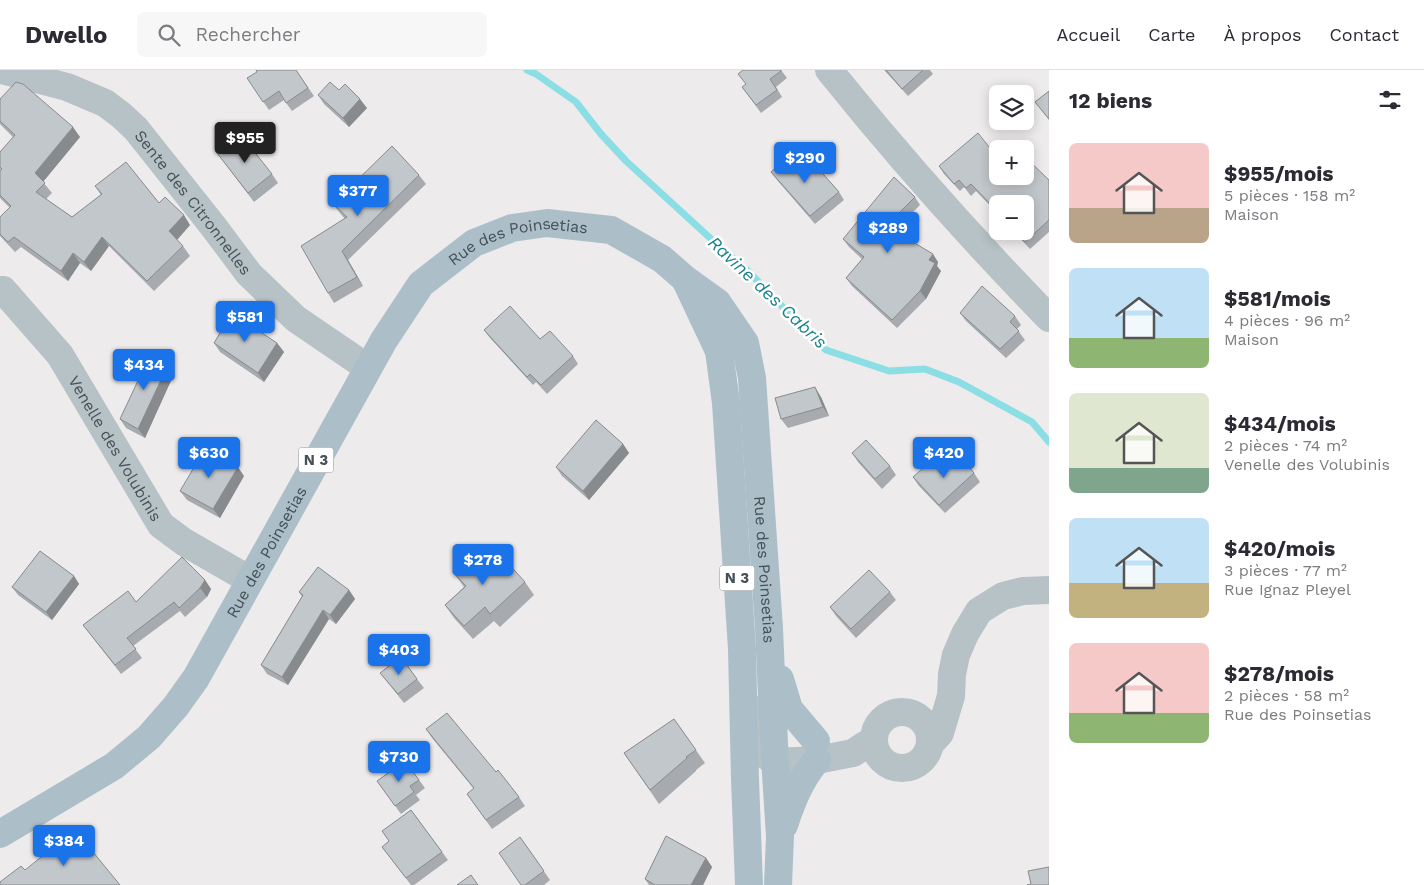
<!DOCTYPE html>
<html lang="fr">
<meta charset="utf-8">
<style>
body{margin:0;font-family:"Work Sans",sans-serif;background:#f7f7f7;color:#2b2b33;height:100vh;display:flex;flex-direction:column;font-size:19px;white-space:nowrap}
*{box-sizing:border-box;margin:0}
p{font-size:16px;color:#7c7c81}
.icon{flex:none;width:28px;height:28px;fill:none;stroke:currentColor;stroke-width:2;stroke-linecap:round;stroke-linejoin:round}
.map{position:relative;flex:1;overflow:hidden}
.drawer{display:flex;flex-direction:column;background:#fff;width:375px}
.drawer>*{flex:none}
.controls{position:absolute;left:989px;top:15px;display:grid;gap:10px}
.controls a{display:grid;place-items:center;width:45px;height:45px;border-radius:8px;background:#fff;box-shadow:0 2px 12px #0003;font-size:25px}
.price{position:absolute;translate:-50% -42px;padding:0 11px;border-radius:5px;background:#1a73e8;color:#fff;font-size:16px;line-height:32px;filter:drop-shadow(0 1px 2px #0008)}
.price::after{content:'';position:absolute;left:50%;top:30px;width:15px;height:11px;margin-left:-8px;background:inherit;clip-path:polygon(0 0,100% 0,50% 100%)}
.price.on{background:#222;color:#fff}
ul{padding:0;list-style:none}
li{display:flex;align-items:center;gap:15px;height:125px;padding:0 20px}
li span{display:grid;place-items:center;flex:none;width:140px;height:100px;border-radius:8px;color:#555}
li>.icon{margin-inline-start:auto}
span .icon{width:60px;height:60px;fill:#fffc;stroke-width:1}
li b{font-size:21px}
h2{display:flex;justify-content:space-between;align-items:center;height:60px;padding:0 20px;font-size:21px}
header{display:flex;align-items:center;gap:30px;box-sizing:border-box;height:70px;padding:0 25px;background:#fff;border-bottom:1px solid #e1e1e2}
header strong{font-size:24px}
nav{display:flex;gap:28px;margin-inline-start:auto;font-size:18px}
.search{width:350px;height:45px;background:#f7f7f7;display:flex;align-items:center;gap:12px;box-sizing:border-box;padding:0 18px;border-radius:8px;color:#7c7c81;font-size:19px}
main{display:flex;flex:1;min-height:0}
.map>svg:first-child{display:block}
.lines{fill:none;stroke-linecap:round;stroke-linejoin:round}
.stream{stroke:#8bdee4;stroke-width:7}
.minor{stroke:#b7c2c7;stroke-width:28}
.major{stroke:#acbfc9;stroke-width:28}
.wall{fill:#a7abaf}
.shaded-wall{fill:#888b8e}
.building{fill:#c2c7cb;stroke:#888b8e}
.labels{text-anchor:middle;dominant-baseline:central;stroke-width:5;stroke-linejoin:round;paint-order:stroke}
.shield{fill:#fff;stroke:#7d8589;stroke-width:1}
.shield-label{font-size:15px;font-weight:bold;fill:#455157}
.street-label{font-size:16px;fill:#455157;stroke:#fff}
.water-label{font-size:18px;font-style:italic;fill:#16838c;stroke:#fff}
</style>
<header>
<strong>Dwello</strong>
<div class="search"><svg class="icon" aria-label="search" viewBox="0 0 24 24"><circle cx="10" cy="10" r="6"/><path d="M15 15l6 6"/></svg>Rechercher</div>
<nav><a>Accueil</a><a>Carte</a><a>À propos</a><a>Contact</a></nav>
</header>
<main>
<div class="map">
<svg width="1049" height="815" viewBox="0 0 1049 815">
<rect width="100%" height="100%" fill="#eeebec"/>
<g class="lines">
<path class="stream" d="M527 0 536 4 576 32 601 64 626 91 721 178 748 201 805 260 826 280 889 301 925 299 959 312 1032 352 1049 372"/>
<g class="minor">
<path id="s1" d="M2 0 67 17 105 33 121 45 136 59 213 156 249 204 296 249 368 298"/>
<path d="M829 0C898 86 972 169 1049 248"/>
<path id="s2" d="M3 220 60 285 161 455 184 472 250 510"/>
<path d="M752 639 754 664 760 681 775 692 817 690 853 683 865 675"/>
<circle cx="902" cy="670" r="28"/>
<path d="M930 674 940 663 951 626 952 604 956 585 965 564 979 541 1003 526 1023 521 1049 520"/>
</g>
<g class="major">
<path d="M687 213 719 281 726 333 742 579 745 709 749 815"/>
<path d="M780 609 789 639 816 671"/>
<path d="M784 755C792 731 800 710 817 690"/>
<path id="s3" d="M0 764 114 696 149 667 176 636 196 608 384 270 421 214 474 173 512 158 547 153 611 160 662 189 685 209 717 232 745 273 752 308 769 558 774 673 780 766 778 815"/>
</g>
</g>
<path class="wall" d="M296 0 314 26 292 41 284 30 269 40 247 8 257 2Z
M781 0 787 8 776 17 782 27 761 43 742 17Z
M884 0H930L933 4 908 26Z
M339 20 367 38 349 57 324 34 318 25Z
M1049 21V50L1035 32Z
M0 29 80 67 43 112 52 123 46 129 72 147 101 125 95 116 159 133 190 155 177 170 183 176 190 186 154 221 109 176 91 201 80 193 68 211 21 177 15 182 0 166V147L10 138 0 128V101L1 100 0 99V82L13 67 0 54Z
M993 82 1049 110V162L1030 179 1013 161H1025L998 134V144L976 121 971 126 964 117 960 121 944 104 939 96Z
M217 83 272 104 278 113 254 132Z
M771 102 839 122 844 130 815 154 777 110Z
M419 105 426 114 348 190 363 216 334 233 328 223 345 149 340 143 333 134Z
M915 127 920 135 894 161 938 192 937 196 941 201 926 229 897 258 852 216 846 208 862 189 849 177 843 169Z
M960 243 1015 246 1021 255 1017 259 1025 270 1006 288 966 251Z
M484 260 540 269 573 286 578 294 547 324 536 312 533 315 490 268Z
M214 273H277L284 282 264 312 220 282Z
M174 304 145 368 126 358 120 349Z
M821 327 829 346 788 358 781 349Z
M623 374 629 383 589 430 562 406 556 397Z
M852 383 890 396 896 405 882 419 858 392Z
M974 403 980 412 945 443 919 416 913 407 941 404Z
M244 406 220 448 187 430 180 421Z
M500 496 525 512 534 525 500 557 494 551 473 569 454 548 445 535 464 517 453 502Z
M74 506 79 514 52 550 18 525 12 517Z
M205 510 211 519 207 527 185 547 180 541 133 576 142 588 121 604 83 555 136 532Z
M349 520 355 529 336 554 329 549 288 615 267 604 261 595 302 527 299 522Z
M890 522 896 530 856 568 836 546 830 537Z
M380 603 417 609 424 618 404 633Z
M674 649 705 693 696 700V701L659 734 624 683Z
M426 659 496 702 519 727 525 736 492 759 467 724 474 719 432 668Z
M405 691 425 718 416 725 420 730 401 744 377 711Z
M411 740 448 790 414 815H411L382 777 389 771Z
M520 767 550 810 544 815H521Z
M706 788 712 797 703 815H649L645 809Z"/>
<path class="shaded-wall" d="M360 29 367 38 349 57 343 48Z
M73 57 80 67 42 113 35 103Z
M184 145 190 155 176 171 169 161Z
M102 167 109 176 91 201 84 192Z
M342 181 348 190 363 216 357 207Z
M73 183 80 193 68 211 61 201Z
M933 184 938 192 937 196 941 201 926 229 920 221 929 190Z
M277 273 284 282 264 312 258 303Z
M168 295 174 304 145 368 138 359Z
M815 317 821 327 829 346 823 337Z
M623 374 629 383 589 430 583 421Z
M238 397 244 406 220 448 213 439Z
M74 506 79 514 52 550 46 542Z
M205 510 211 519 207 527 200 518Z
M349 520 355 529 336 554 330 545Z
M323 540 329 549 288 615 282 607Z
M706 788 712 797 703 815H691Z"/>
<path class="building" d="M256 0H296L308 18 286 33 279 21 263 32 247 8 257 2Z
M743 0H781V1L770 9 777 20 756 35 742 17 746 14 738 4Z
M886 0H923L902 19Z
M16 12 23 14 73 57 35 103 45 113 36 122 72 147 102 124 95 116 126 92 159 133 165 127 184 145 169 161 183 176 147 211 102 167 84 192 73 183 61 201 14 167 8 172 0 164V147L11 136 0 125V101L2 99 0 97V82L15 65 0 51V29Z
M330 12 339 20 345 14 360 29 343 48 318 25Z
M1049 21V49L1035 32Z
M978 63 993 82 1007 70 1016 79H998V106H1025V87L1049 110V150L1025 172 1015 161H1025V134H998V142L971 114 966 118 959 110 954 114 939 96Z
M241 65 272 104 248 123 217 83Z
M392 76 419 105 342 181 357 207 328 223 301 176 347 147 333 134Z
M790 85 800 96 809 88 839 122 810 146 771 102Z
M894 107 915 127 886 156 933 184 929 190 935 193 920 221 892 250 846 208 864 187 843 169Z
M982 216 1015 246 1010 252 1019 261 1000 279 960 243Z
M510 236 540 269 550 261 573 286 541 315 530 304 527 307 484 260Z
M232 243 277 273 258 303 214 273Z
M151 283 168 295 138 359 120 349Z
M815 317 823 337 781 349 775 328Z
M596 350 623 374 583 421 556 397Z
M866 370 890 396 875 409 852 383Z
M205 379 238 397 213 439 180 421Z
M960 386 974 403 939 435 913 407 930 392 941 404Z
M482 475 500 496 506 491 525 512 490 544 485 537 464 556 445 535 466 516 453 502Z
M40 481 74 506 46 542 12 517Z
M182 487 205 510 200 518 179 538 174 532 127 568 136 579 115 595 83 555 128 521 136 532Z
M318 497 349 520 330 545 323 540 282 607 261 595 303 525 299 522Z
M869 500 890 522 851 559 830 537Z
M401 587 417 609 398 624 380 603Z
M447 643 496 702 498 700 519 727 486 750 467 724 474 718 426 659Z
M674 649 696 680 686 687 687 688 650 720 624 683Z
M405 691 419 710 410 716 414 722 395 736 377 711Z
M411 740 442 782 406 808 382 777 389 771 382 761Z
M75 760 120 815H0V812L21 796 25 800Z
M666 766 706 788 691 815H655L645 809Z
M520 767 544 801 525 815H521L499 783Z
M1049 797V815H1027L1031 814 1028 801Z
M471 805 478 815H457Z"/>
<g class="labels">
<g class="shield">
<rect x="298.5" y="377.5" width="35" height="25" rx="4"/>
<rect x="719.5" y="495.5" width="35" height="25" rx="4"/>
</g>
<g class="shield-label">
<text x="316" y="390">N 3</text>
<text x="737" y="508">N 3</text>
</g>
<g class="street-label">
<text stroke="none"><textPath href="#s1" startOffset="242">Sente des Citronnelles</textPath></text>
<text stroke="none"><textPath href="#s3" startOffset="818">Rue des Poinsetias</textPath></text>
<text stroke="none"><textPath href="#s2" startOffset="195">Venelle des Volubinis</textPath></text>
<text stroke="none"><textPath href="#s3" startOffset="398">Rue des Poinsetias</textPath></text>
<text stroke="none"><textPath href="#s3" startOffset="1321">Rue des Poinsetias</textPath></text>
</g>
<g class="water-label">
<text transform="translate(768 222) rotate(43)">Ravine des Cabris</text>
</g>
</g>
</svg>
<div class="controls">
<a><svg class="icon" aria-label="layers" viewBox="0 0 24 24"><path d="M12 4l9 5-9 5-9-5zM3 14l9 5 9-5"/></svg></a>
<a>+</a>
<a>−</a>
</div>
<b class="price on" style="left:245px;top:94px">$955</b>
<b class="price" style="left:805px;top:114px">$290</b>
<b class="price" style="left:358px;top:147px">$377</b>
<b class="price" style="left:888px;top:184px">$289</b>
<b class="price" style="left:245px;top:273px">$581</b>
<b class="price" style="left:144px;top:321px">$434</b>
<b class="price" style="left:209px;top:409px">$630</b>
<b class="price" style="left:944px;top:409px">$420</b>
<b class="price" style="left:483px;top:516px">$278</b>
<b class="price" style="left:399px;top:606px">$403</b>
<b class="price" style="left:399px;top:713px">$730</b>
<b class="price" style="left:64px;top:797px">$384</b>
</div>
<section class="drawer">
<h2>12 biens<svg class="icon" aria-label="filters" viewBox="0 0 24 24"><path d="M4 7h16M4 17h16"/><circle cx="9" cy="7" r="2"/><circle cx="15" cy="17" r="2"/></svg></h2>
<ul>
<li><span style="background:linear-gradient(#f6c9c9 65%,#b9a48a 0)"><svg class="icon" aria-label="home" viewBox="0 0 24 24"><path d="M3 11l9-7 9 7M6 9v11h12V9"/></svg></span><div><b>$955/mois</b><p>5 pièces · 158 m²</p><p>Maison</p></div></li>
<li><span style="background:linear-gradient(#bfe0f5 70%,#8fb573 0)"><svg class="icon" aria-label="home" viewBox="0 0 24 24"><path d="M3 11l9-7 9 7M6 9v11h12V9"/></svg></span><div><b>$581/mois</b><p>4 pièces · 96 m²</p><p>Maison</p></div></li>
<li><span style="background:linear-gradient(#dfe7d0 75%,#7fa58c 0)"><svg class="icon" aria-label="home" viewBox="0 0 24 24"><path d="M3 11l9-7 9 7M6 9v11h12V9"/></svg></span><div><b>$434/mois</b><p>2 pièces · 74 m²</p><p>Venelle des Volubinis</p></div></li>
<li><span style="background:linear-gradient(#bfe0f5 65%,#c2b280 0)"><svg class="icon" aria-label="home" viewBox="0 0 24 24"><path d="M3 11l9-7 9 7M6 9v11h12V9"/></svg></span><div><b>$420/mois</b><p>3 pièces · 77 m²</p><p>Rue Ignaz Pleyel</p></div></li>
<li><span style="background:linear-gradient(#f6c9c9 70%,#8fb573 0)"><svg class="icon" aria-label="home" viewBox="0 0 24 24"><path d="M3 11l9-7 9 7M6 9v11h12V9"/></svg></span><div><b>$278/mois</b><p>2 pièces · 58 m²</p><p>Rue des Poinsetias</p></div></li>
</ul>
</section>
</main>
